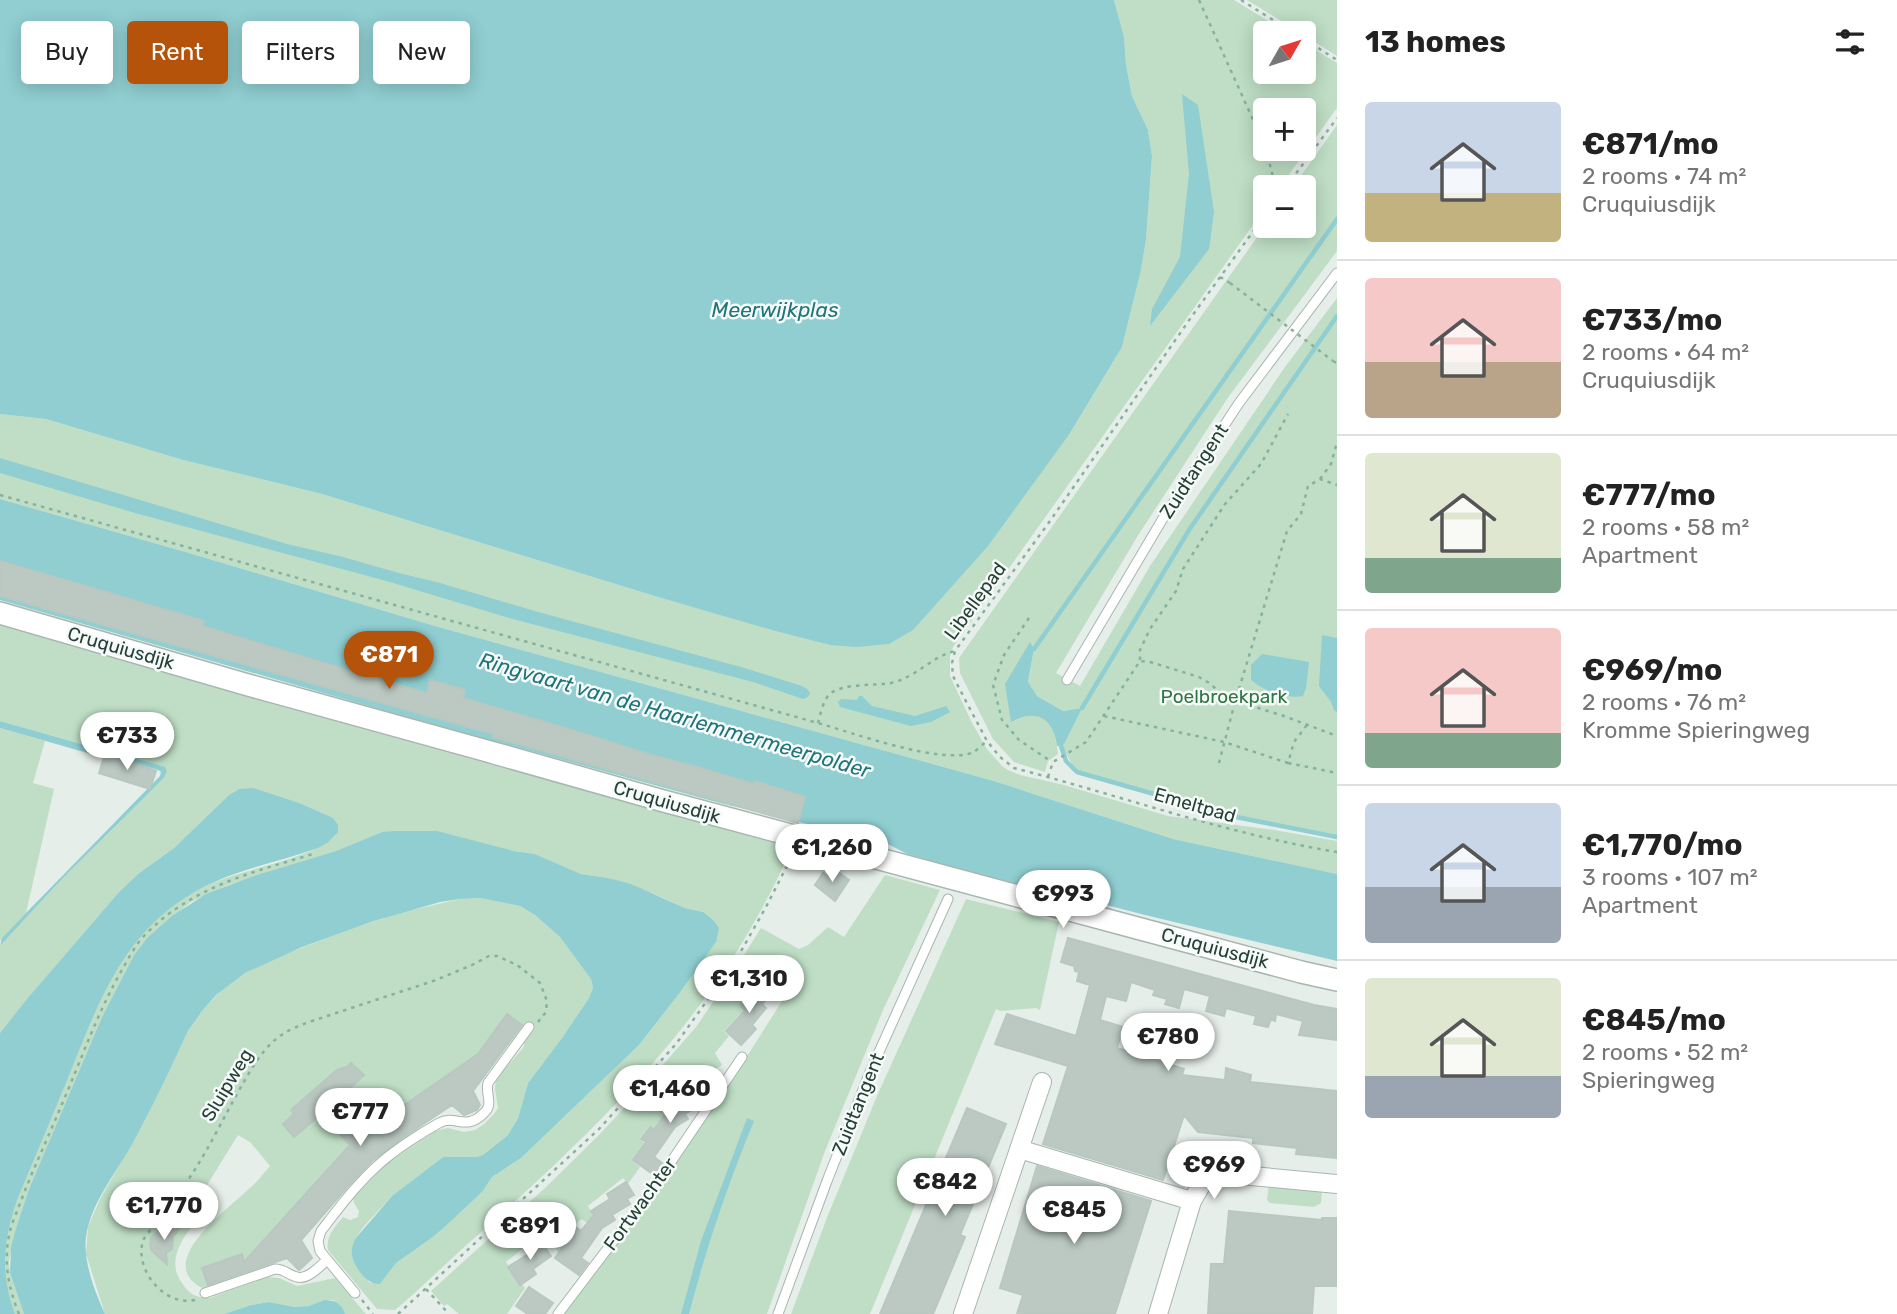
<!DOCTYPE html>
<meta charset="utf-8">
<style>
body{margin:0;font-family:Rubik,sans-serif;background:#f6f6f6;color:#222;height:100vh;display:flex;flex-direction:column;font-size:26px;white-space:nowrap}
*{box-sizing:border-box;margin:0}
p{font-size:23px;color:#767676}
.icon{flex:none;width:38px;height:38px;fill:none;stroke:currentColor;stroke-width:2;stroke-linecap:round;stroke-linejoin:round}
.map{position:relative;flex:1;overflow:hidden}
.drawer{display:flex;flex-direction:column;background:#fff;width:560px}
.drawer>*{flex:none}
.guide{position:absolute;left:21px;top:21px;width:665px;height:63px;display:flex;gap:14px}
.needle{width:46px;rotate:51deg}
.controls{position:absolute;left:1253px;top:21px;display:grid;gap:14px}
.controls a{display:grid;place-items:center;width:63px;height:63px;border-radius:7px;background:#fff;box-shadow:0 4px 18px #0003;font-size:35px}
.price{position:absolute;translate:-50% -60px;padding:0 16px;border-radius:24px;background:#fff;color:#222;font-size:23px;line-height:46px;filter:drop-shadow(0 2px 4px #0008)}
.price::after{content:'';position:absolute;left:50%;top:42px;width:21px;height:16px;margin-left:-10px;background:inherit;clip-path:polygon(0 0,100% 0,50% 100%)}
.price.on{background:#b45309;color:#fff}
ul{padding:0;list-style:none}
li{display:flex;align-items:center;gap:21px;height:175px;padding:0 28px}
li+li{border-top:2px solid #e0e0e0}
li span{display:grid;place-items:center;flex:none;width:196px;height:140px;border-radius:7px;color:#555}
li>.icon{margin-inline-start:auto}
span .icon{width:84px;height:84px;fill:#fffc;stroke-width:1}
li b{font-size:30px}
h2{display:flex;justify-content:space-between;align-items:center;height:84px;padding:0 28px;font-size:30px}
.pill{padding:0 24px;border-radius:7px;background:#fff;box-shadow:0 4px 18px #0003;font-size:24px;line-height:63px}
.pill.on{background:#b45309;color:#fff}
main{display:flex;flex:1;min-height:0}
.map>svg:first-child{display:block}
.green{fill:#bfdec5;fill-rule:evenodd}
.water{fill:#90ced1}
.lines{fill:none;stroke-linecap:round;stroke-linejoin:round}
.stream{stroke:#90ced1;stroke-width:4.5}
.building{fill:#bbc9c2;stroke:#b8c8c0;stroke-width:2}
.service-casing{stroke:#a8b6b0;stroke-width:11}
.minor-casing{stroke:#a8b6b0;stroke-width:20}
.tertiary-casing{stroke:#a8b6b0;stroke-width:24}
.path{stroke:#87b19f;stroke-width:2.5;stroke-dasharray:3.5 5;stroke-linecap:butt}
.service{stroke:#fff;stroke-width:9}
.minor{stroke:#fff;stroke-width:18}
.tertiary{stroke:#fff;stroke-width:21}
.path-bridge{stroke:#87b19f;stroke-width:2.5;stroke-dasharray:3.5 5;stroke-linecap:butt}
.labels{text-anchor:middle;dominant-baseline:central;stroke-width:5;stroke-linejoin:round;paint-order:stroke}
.street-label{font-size:19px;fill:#254036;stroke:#f6faf8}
.park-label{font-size:19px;fill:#2f7644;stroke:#f6faf8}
.water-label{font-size:21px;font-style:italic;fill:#1f757c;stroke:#f6faf8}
</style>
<main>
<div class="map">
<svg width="1337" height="1314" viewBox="0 0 1337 1314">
<rect width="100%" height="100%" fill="#e6eee9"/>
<path class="green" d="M1114 0H1234L1288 33H1265V72H1304V43L1337 63V108L1280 187H1265V208L953 647 950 656V676L972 723 987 749 1002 766 1008 770 1020 775 1064 785 1168 816 1274 830 1337 841V874L1173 839 994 781 435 626 189 553 0 499V414L46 419 183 460 322 494 658 597 830 645 1070 433 1122 347 1141 270 1146 240 1152 156 1148 130 1132 96 1126 65 1124 37ZM1265 110H1304V149H1265Z
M1247 0H1337V56L1304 35V33H1301Z
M1337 125V251L1227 399 1137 537 1056 673 1080 686 1150 566 1285 367 1337 298V837L1231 816 1077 772 1061 746 1081 708 1063 711 1037 696 1028 683 1034 649 1012 722C1017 720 1024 716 1029 715 1052 714 1056 736 1058 754L1048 761 1045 772 1014 762 993 739 960 673 959 658 1265 226H1304V187H1293Z
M0 625 243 696 785 846 789 854C715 1019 595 1131 462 1249 440 1269 418 1291 395 1310L377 1309 328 1250C326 1236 334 1228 343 1217L350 1220 358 1217 359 1211 354 1203 353 1198 385 1165 435 1131 448 1128 464 1132 475 1130 484 1124 494 1114 498 1108 495 1089 496 1079 524 1047V1024L473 1090 480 1105 476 1110 465 1116 452 1105 370 1163 302 1240 311 1257 300 1269 298 1268 286 1258 202 1288C152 1262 231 1207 251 1187 258 1181 264 1173 270 1166L250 1142 238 1135 207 1185C209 1190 213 1195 212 1200 211 1207 203 1213 199 1218 184 1235 165 1261 182 1283 189 1294 196 1298 210 1298L267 1277 279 1278 297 1286 335 1278 366 1314H345L339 1304 333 1300H324L309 1306 295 1307 269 1302 251 1305 224 1314H105L86 1254 88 1227 100 1199 144 1122 188 1031 202 1011 224 987 245 973 280 956 343 932 399 913 460 899 480 898 520 906 535 915 560 937 584 969 591 979 593 988 589 998 562 1038 528 1083 518 1118 508 1135 483 1155 476 1157H443L392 1196 365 1225 355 1239 352 1257 358 1268 369 1282 380 1284 396 1263 433 1237 448 1224 483 1191 492 1177 521 1158 639 1045 678 995 703 912 685 908 657 895 608 878 581 874 535 854 382 832 336 851 228 885 191 902 147 938 134 955 102 1017 29 1189 17 1225 9 1261 10 1273 24 1314H15C7 1294 2 1273 4 1252 9 1203 39 1148 58 1102 80 1051 97 995 130 948 141 933 156 919 171 907 220 869 277 870 327 843L333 818 302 804 239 789 229 795 174 848 138 874 119 892 26 1000 0 1033V946L61 880 163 779 167 772 164 767 0 721Z
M0 728 45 741 33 783 54 789 26 913 0 941Z
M885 875 940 890 883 1010 825 1151 767 1314H564L663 1181 751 1050 782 1001 760 981 740 1006 744 1009 724 1031 729 1036 715 1053 722 1065 662 1103 665 1114 654 1129 649 1126 640 1138 644 1143 632 1160 640 1167 628 1184 623 1178 588 1206 594 1217 590 1225 581 1219 564 1235 569 1239 560 1254 543 1232 506 1262 525 1288 507 1314H459L447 1304 444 1306 431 1291 545 1188 597 1137 641 1090 696 1027 732 974 761 928 799 949 808 945 828 927 844 937Z
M966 899 1059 922 1040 1010 1036 1008 1001 1011 996 1009 870 1314H791L828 1215 877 1096Z
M1269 1184 1322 1190 1321 1203 1314 1207 1270 1203 1267 1200Z"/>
<path class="water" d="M0 0H1114L1124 37 1126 65 1132 96 1148 130 1152 156 1146 240 1141 270 1122 347 1070 433 988 546 913 630 889 644 857 647 830 645 772 630 658 597 322 494 183 460 46 419 0 414Z
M1182 94 1198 105 1214 212 1209 249 1150 326 1152 309 1180 257 1189 174Z
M0 458 287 544 343 557 399 573 440 583 538 612 741 667 802 686 807 689 810 693 808 697 803 699 753 682 509 618 390 582 135 513 0 473Z
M0 499 189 553 435 626 994 781 1173 839 1337 874V961L1141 914 1041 888 1021 886 907 854 886 843 720 803 410 718 0 600Z
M1322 635 1337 638V712L1334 710 1331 702 1319 686Z
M1030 642 1034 649 1028 682 1037 696 1063 711 1082 708 1064 744 1061 746H1057C1055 730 1047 713 1028 716 1023 716 1016 720 1011 722L1005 684Z
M1262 654 1309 662 1306 688 1303 696C1286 699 1264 691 1251 680V665Z
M859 696H862L872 706 915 716 946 706 950 712 931 722 911 726 840 707 838 702 841 699 857 700Z
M0 721 92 747 91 754 0 728Z
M106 750 165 767 167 772 163 779 61 880 0 946 2 938 26 913 160 776 161 772 158 770 105 755Z
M253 788 302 804 333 818 338 825V832L327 843 318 848C276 863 231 870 193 893 120 935 96 1009 66 1083 50 1122 33 1161 17 1200 3 1241 0 1273 15 1314H0V1033L26 1000 119 892 138 874 174 848 229 795 239 789Z
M396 831H437L514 851 535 854 581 874 608 878 631 884 685 908 703 912 714 921 719 928 716 942 678 995 639 1045 521 1158 492 1177 483 1191 448 1224 433 1237 396 1263 380 1284C367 1285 355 1268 352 1256 351 1250 353 1244 355 1239L392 1196 443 1157H476L483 1155 508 1135 518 1118 528 1083 562 1038 589 998 593 988 591 979 560 937 535 915 520 906 480 898 460 899 440 902 374 921 302 947 245 973 217 994 202 1011 188 1031C171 1067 155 1102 136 1137 120 1168 91 1201 86 1237 83 1262 95 1292 105 1314H24L10 1273 11 1247 17 1225 29 1189 102 1017 134 955 147 938 172 916 206 894 251 877 336 851 382 832Z
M747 1118 754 1121C728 1184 706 1248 689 1314H681L701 1241Z
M324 1300C336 1300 341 1303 345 1314H224L251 1305 269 1302 295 1307 309 1306Z"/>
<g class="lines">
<path class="stream" d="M1034 649 1337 219
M1082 708 1189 530 1337 316
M1061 746 1066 761 1077 772 1231 816 1337 837"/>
</g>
<path class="building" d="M0 561 204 621 202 626 384 681 427 693 430 680 465 690 463 698 579 732 651 755 697 767 754 784 755 781 805 797 798 823 493 737V734L0 596Z
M105 754 156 771 150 789 99 773Z
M834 869 849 880 835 901 815 885 823 873 829 877Z
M1068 938 1314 1005 1337 1009V1040L1299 1035 1303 1021 1276 1014 1275 1021 1271 1019 1268 1027 1254 1024 1256 1016 1226 1008 1224 1016 1206 1011 1210 996 1184 989 1179 1008 1165 1004 1167 999 1153 995 1155 990 1131 982 1126 1001 1106 996 1100 1020 1123 1027 1117 1048 1184 1069 1182 1075 1225 1080 1226 1068 1251 1075 1250 1082 1337 1091V1158L1296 1154 1297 1148 1253 1143V1138L1198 1132 1184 1115 1163 1180 1043 1144 1068 1066 995 1044 1007 1014 1076 1036 1090 985 1077 981 1079 972 1075 971 1074 966 1061 962Z
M760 984 771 994 762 1004 766 1008 752 1025 756 1029 741 1045 726 1031 745 1010 741 1006Z
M507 1014 522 1025 473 1091 480 1105 477 1110 464 1115 452 1105 403 1137 372 1161 349 1185 301 1240 312 1258 299 1270 287 1258 208 1285 202 1268 242 1254 244 1262 350 1145 321 1114 294 1137 283 1124 294 1114 291 1110 337 1070 347 1067 351 1063 364 1075 336 1101 364 1133 478 1054Z
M704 1077 712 1089 700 1098 702 1103 685 1114 688 1119 675 1127 654 1157 662 1163 654 1175 633 1160 646 1142 641 1139 650 1127 654 1130 666 1113 664 1109 683 1098 680 1093Z
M967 1108 1006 1124 960 1235 965 1237 933 1314H880Z
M1037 1166 1151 1201 1115 1314H1017L1023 1295 1000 1288Z
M626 1182 634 1195 627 1199 630 1204 612 1215 615 1220 602 1228 581 1258 588 1263 579 1275 555 1258 577 1228 581 1231 594 1215 591 1211 610 1199 607 1194Z
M1229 1211 1322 1220V1218H1337V1286H1314L1312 1314H1208L1211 1264H1224Z
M182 1225 173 1237 172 1249 166 1253 167 1264 152 1251 150 1245 151 1238 161 1229Z
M539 1239 551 1256 533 1269 536 1274 520 1285 508 1267 530 1253 527 1248Z
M529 1287 553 1303 545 1314H528L516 1306Z"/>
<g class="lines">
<g class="service-casing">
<path id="service" d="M1067 680 1162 520 1239 403 1337 273
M205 1293 275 1269C285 1269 288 1275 297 1277 308 1280 320 1266 327 1260
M355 1293 320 1251 318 1241 321 1231C338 1209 356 1185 377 1166 393 1151 421 1133 439 1123 456 1114 465 1132 484 1113 494 1104 485 1094 488 1083L529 1027
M558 1314 652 1190 742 1057
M778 1314 827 1181 870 1072 948 899"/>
</g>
<g class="minor-casing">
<path id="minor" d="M1019 1149 1192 1201
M963 1314 1042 1082
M1158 1314 1192 1201 1203 1182 1220 1173 1337 1184"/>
</g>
<g class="tertiary-casing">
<path id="tertiary" d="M0 613 248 685 487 751 660 800 1301 972 1337 980"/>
</g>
<path class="path" d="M1199 0 1255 124 1271 168 1275 187
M1241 0 1294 33
M1304 39 1337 60
M1286 187 1337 118
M1265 215 1192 316 1050 521 955 651 952 663 953 676 959 688 987 741 1000 757 1014 768C1122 796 1227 834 1337 852
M1220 277 1230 283
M1333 361 1337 363
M1320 479 1331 464 1337 442
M0 495 818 723C850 732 944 766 974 752 978 749 983 744 987 741
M1029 618 1004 655 993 685 1002 720 1019 740 1052 762
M1140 660V650L1150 629 1176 591 1183 569 1225 504 1261 464 1288 414
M1104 716 1224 742 1288 763 1294 742 1307 725
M818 723C821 713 823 699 831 693 845 683 874 686 891 683 917 677 932 656 955 651
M1219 763 1235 702 1287 531 1301 514 1308 486 1320 479 1337 485
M1288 763 1337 773
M1048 777 1053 762 1086 742 1140 661 1150 662 1199 677 1211 684 1223 697 1284 716 1337 736
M426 1289 449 1314
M195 1300C165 1307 134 1270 143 1241 144 1237 149 1232 152 1228 163 1212 177 1197 188 1180 214 1142 232 1098 258 1059 274 1037 286 1030 312 1021L436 980 472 965 489 956H497L517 965 540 983 547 1001 546 1012 538 1022
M362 1300 373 1314
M19 1314C8 1287 3 1260 10 1231 12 1223 16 1214 19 1206 32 1171 48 1138 62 1104 82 1058 98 1011 123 968 130 956 137 942 147 933 192 887 253 872 313 854
M398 1314 599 1129 676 1044 736 960 766 907 793 854"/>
<use href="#service" class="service"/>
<use href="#minor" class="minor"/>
<use href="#tertiary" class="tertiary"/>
<path class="path-bridge" d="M1230 283 1333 361"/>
</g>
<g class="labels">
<g class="street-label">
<text transform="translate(1194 471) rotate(-57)">Zuidtangent</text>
<text transform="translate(975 601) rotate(-54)">Libellepad</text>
<text transform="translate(121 648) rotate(16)">Cruquiusdijk</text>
<text transform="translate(667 802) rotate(16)">Cruquiusdijk</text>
<text transform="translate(1195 805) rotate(16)">Emeltpad</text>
<text transform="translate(1215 948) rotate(15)">Cruquiusdijk</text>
<text transform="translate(227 1085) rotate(-59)">Sluipweg</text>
<text transform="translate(858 1104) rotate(-68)">Zuidtangent</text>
<text transform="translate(640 1204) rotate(-54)">Fortwachter</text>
</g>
<g class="park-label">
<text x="1224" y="696">Poelbroekpark</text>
</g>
<g class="water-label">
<text x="775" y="309">Meerwijkplas</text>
<text transform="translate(675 715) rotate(16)">Ringvaart van de Haarlemmermeerpolder</text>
</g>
</g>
</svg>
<div class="controls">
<a><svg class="needle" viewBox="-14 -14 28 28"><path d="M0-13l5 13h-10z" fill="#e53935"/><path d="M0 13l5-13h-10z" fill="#767676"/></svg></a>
<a>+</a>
<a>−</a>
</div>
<b class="price on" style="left:389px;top:691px">€871</b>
<b class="price" style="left:127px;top:772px">€733</b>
<b class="price" style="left:832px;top:884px">€1,260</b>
<b class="price" style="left:1063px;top:930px">€993</b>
<b class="price" style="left:749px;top:1015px">€1,310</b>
<b class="price" style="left:1168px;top:1073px">€780</b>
<b class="price" style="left:670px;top:1125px">€1,460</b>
<b class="price" style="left:360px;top:1148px">€777</b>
<b class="price" style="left:1214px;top:1201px">€969</b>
<b class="price" style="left:945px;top:1218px">€842</b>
<b class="price" style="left:164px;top:1242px">€1,770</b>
<b class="price" style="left:1074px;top:1246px">€845</b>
<b class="price" style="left:530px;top:1262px">€891</b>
<div class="guide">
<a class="pill">Buy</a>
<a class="pill on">Rent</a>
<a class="pill">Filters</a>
<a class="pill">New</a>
</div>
</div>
<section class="drawer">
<h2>13 homes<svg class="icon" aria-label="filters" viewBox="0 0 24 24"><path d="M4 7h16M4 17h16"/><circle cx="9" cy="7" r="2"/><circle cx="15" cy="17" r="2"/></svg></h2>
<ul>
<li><span style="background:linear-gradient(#c9d6e8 65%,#c2b280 0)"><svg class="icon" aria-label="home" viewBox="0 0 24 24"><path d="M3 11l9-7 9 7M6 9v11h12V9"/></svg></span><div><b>€871/mo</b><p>2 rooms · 74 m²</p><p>Cruquiusdijk</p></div></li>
<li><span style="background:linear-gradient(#f6c9c9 60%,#b9a48a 0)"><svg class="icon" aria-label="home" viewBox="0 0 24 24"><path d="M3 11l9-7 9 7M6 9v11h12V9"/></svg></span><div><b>€733/mo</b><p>2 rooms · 64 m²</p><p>Cruquiusdijk</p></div></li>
<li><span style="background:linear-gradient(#dfe7d0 75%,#7fa58c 0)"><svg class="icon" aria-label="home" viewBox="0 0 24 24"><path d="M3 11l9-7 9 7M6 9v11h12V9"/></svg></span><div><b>€777/mo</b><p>2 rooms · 58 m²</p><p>Apartment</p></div></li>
<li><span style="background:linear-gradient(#f6c9c9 75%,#7fa58c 0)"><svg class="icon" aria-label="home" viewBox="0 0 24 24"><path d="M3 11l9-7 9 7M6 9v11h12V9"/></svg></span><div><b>€969/mo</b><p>2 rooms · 76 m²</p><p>Kromme Spieringweg</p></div></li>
<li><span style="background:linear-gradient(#c9d6e8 60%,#9aa5b1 0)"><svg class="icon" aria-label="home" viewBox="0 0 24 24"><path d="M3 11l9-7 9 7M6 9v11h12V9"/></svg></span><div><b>€1,770/mo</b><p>3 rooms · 107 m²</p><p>Apartment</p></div></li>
<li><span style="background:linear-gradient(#dfe7d0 70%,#9aa5b1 0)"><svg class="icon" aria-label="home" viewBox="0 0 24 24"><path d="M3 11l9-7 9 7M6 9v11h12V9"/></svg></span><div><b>€845/mo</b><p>2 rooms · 52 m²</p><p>Spieringweg</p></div></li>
</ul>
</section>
</main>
